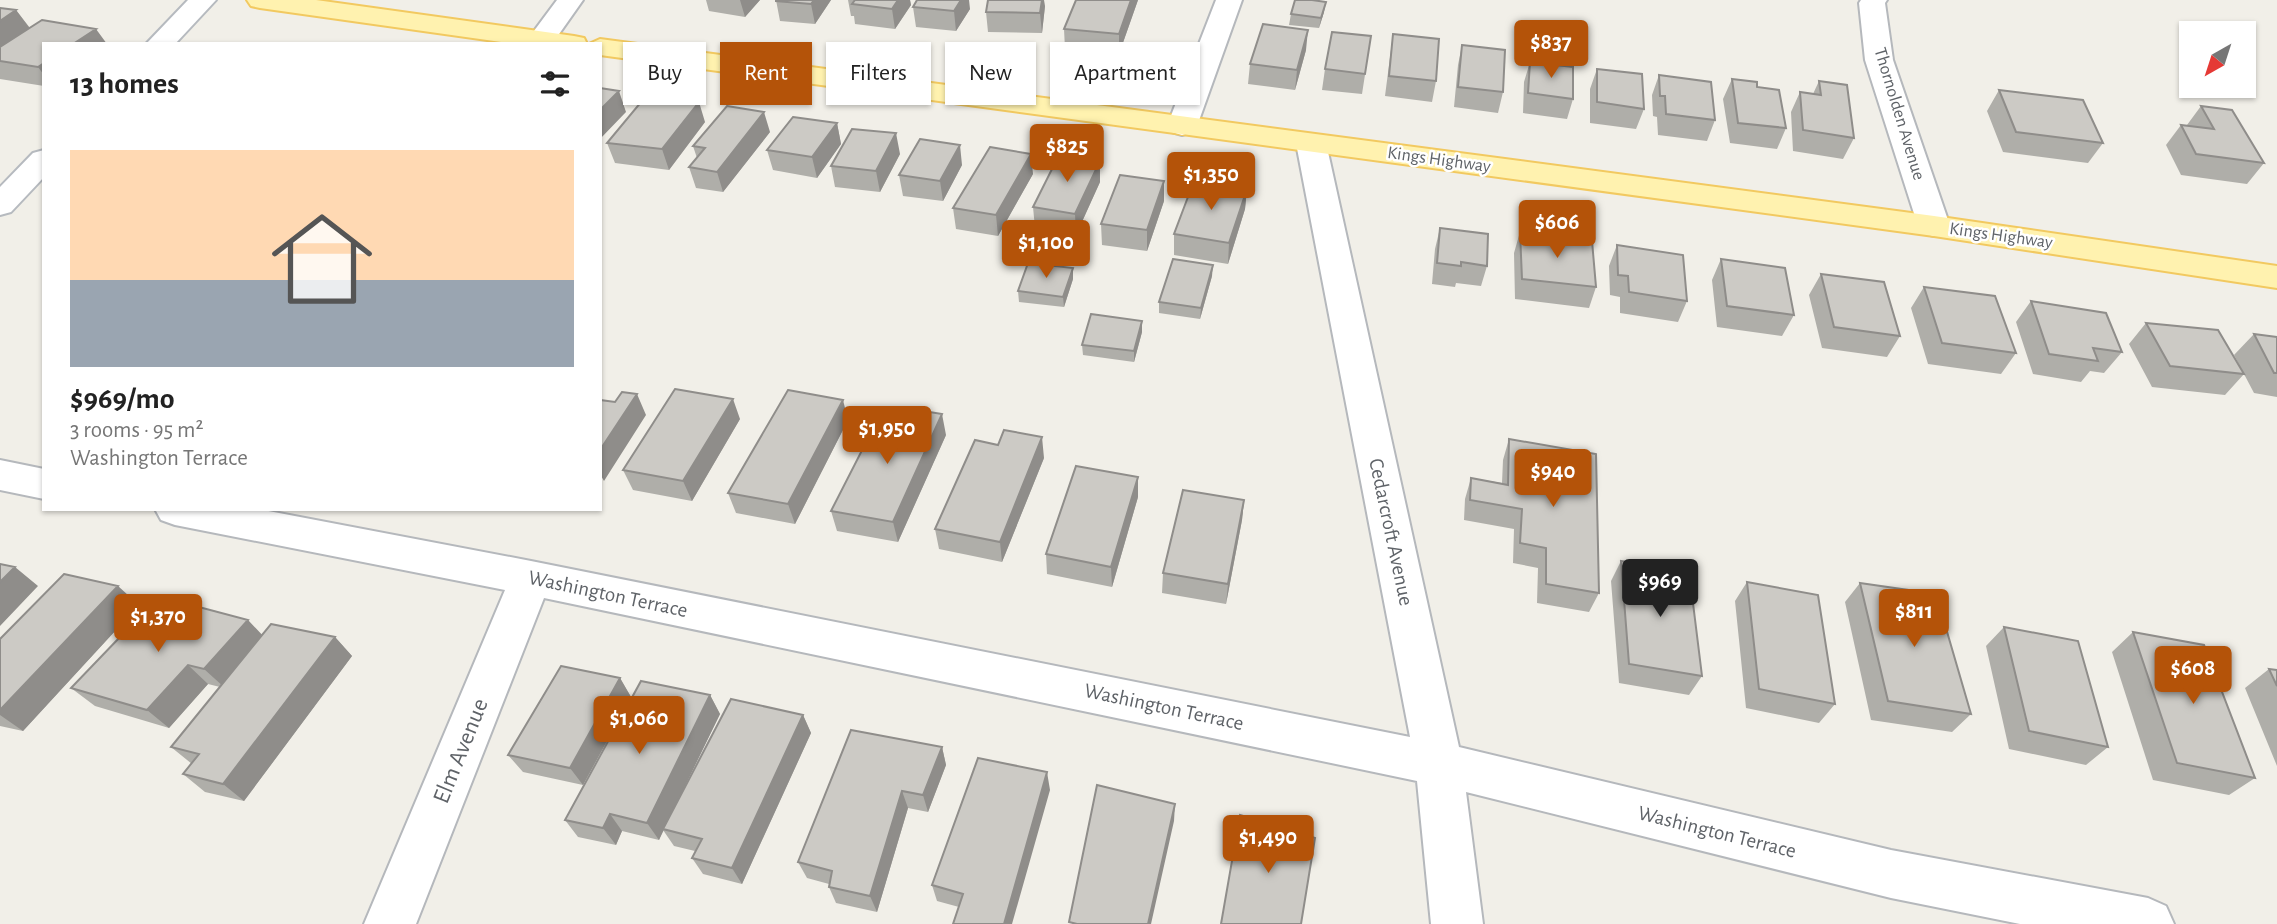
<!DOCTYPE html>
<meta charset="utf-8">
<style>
body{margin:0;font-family:"Alegreya Sans",sans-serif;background:#f2f2f2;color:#222;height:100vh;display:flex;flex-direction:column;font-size:26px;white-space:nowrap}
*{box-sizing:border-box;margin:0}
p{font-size:23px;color:#767676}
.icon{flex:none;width:38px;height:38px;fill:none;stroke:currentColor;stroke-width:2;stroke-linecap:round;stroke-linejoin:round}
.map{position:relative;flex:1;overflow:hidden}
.details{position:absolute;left:42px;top:42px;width:560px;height:469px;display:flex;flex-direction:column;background:#fff;border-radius:0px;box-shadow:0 2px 5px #0004}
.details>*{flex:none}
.banner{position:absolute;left:623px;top:42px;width:665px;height:63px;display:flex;gap:14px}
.needle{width:46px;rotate:219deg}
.tools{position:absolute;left:2179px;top:21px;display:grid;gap:14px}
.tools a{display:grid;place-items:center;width:77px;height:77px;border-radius:0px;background:#fff;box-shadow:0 2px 5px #0004;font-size:35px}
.price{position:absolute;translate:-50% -60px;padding:0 16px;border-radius:7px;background:#b45309;color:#fff;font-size:23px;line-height:46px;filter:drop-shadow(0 2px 4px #0008)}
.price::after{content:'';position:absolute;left:50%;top:42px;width:21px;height:16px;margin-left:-10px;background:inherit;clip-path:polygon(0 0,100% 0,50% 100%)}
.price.on{background:#222;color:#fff}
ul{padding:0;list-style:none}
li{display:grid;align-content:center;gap:14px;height:371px;padding:0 28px}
li span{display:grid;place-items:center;height:217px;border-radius:0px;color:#555}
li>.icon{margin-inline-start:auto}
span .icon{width:126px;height:126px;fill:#fffc;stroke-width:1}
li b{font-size:30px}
h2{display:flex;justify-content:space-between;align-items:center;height:84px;padding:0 28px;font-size:30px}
.chip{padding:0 24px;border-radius:0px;background:#fff;box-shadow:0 2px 5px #0004;font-size:24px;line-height:63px}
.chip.on{background:#b45309;color:#fff}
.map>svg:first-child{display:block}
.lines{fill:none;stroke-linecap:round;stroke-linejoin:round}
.street-casing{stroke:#b5b8bc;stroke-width:4}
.secondary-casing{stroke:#b6babf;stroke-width:4}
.primary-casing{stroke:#f2c960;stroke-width:4}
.street{fill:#fff;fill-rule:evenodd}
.secondary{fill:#fff;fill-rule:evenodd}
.primary{fill:#fff2af;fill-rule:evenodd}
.wall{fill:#afaea9}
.shaded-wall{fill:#8f8d8a}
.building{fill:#cccac5;stroke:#8f8d8a;stroke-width:2}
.labels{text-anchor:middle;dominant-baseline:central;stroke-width:5;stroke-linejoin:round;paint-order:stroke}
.far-street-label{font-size:18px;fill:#5f6368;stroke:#fff}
.street-label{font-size:21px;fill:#5f6368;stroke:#fff}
.near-street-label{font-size:24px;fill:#5f6368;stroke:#fff}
</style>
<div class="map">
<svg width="2277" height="924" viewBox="0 0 2277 924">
<rect width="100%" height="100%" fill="#f1efe8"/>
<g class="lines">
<g class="street-casing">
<path id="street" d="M557 0H583L552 44H532L528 39Z
M1216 0H1242L1197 126 1192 132 1182 135 1172 132 1167 126Z
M1861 0H1887L1885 3 1893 60 1950 226 1945 233 1934 236 1923 233 1918 226 1865 60 1859 3Z
M1311 134 1322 137 1326 143 1459 747 1891 850 2148 898 2166 906 2174 924H2020L1891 898 1466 792 1483 924H1431L1417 781 544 598 416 924H364L505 590 175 525 161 520 155 509H258L531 561 1410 737 1296 143 1300 137Z
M0 460 44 469V499L0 490Z"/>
</g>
<g class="secondary-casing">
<path id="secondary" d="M188 0H216L175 44H146Z
M44 150V177L11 212 0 215V187L33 153Z"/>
</g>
<g class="primary-casing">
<path id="primary" d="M247 0H316L574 36 584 38 587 44H515L260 8 251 6Z
M600 39 1934 216 2277 266V288L1934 236 600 55V44H589Z"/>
</g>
<use href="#street" class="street"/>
<use href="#secondary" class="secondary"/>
<use href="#primary" class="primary"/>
</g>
<path class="wall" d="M706 0H760L745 17 709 11Z
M776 0H831L815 24 780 21Z
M848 0H910L911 5 895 29 855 24 854 16H851Z
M1076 0H1138L1119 54 1065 49 1064 29Z
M1045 6 1042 33 988 32 986 12Z
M913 7 970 9 956 31 916 27Z
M0 8 16 10 30 28 44 44V86L0 79Z
M1324 12 1319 28 1289 25 1291 14Z
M1393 34 1436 81 1432 102 1385 96Z
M1371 36 1362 94 1322 90 1325 69Z
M1462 45 1503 92 1498 113 1454 107 1458 65Z
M1306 50 1295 90 1248 84 1250 64Z
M1530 62 1573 99 1567 119 1523 113 1524 82Z
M1597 69 1644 109 1636 129 1590 123V89Z
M1659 75 1715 120 1707 141 1658 135 1657 117 1653 116 1652 95Z
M1732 79 1786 128 1777 149 1730 143 1723 99Z
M1819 81 1854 138 1843 159 1793 151 1791 112 1800 92 1813 94Z
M1999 90 2103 143 2088 163 2003 152 1987 111Z
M2201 106 2264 163 2247 184 2181 175 2166 145 2181 125H2187Z
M705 122 669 170 615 163 607 143Z
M837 123 841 144 817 178 773 170 767 150Z
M770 132 723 192 696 188 689 167 697 158 693 146Z
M900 154 880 192 835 187 831 166Z
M1100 161V182L1076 235 1035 228 1033 207Z
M962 165 943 201 903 196 899 175Z
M1033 174 998 236 956 229 953 208Z
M1247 189 1245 209 1228 264 1174 255V234Z
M1164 201 1147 251 1102 245 1101 224Z
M1440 228 1487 266 1481 286 1456 283 1455 287 1432 284 1435 249Z
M1520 232 1596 287 1589 308 1515 299 1514 253Z
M1617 245 1687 301 1678 322 1620 313V297L1610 295 1609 266Z
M1721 259 1794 315 1782 336 1717 327 1712 280Z
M1821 274 1900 336 1887 357 1822 348 1809 295Z
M1212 276 1200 319 1159 313V302Z
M1073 279 1064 307 1019 302 1018 291Z
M1924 287 2016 353 2001 374 1928 364 1911 308Z
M2031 301 2122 352 2104 373 2090 371 2081 382 2033 374 2016 322Z
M1142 321V332L1134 362 1083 355 1082 345Z
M2146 323 2244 374 2234 355 2254 334 2277 337V397L2254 393 2244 374 2225 395 2152 387 2129 344Z
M740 419 692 501 633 490 623 470Z
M848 420 795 524 736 513 728 493Z
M946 435 898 542 837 531 831 511Z
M1509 439 1599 593 1589 612 1537 603 1538 568 1513 563 1514 529 1464 520 1465 499 1471 478 1502 483 1503 460Z
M1044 458 1002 562 939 549 935 529Z
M1138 497 1112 587 1047 574 1046 554Z
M1244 500 1242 520 1226 604 1162 593 1163 573Z
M1621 561 1702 676 1689 695 1619 683 1611 581Z
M1747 582 1835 704 1819 723 1746 708 1735 601Z
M1860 583 1971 714 1952 732 1871 720 1845 602Z
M139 605 23 731 0 726V639Z
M167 616 262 635 335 637 352 656 244 801 205 792 183 774 192 764 171 747 220 687 208 684 169 728 95 706 71 688Z
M2004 627 2108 747 2086 765 2009 749 1986 646Z
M2133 632 2255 778 2229 795 2153 780 2112 652Z
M2269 669 2277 670V766L2245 688Z
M620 678 631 697 583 785 523 772 508 755Z
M710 695 720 714 677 801 803 715 811 733 742 884 703 874 692 858 695 851 674 846 663 830 659 840 622 831 616 845 578 837 565 820Z
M942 747 946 765 928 812 908 808 877 912 836 903 829 887V884L807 878 798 862Z
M1050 790 959 907 937 901 932 885Z"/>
<path class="shaded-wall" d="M740 0H760L745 17Z
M814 0H831L815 24 811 4Z
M898 0H910L911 5 895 29 892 9Z
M961 0H969L970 9 956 31 954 11Z
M1042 0H1044L1045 6 1042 33 1040 13Z
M1131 0H1138L1119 54V34Z
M1326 2 1324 12 1319 28 1321 18Z
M16 10 31 30 0 50V21Z
M96 29 107 44H73Z
M1308 30 1306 50 1295 90 1297 70Z
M44 63V75L38 67Z
M619 91 626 112 600 139V110Z
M699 102 705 122 669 170 662 149Z
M764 112 770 132 723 192 717 172Z
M837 123 841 144 817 178 812 157Z
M896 133 900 154 880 192 876 171Z
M960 145 962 165 943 201 940 181Z
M1031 154 1033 174 998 236 996 215Z
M1100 161V182L1076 235 1075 214Z
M1164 181V201L1147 251V230Z
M1247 189 1245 209 1228 264 1229 243Z
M1213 265 1212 276 1200 319 1201 308Z
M1073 268V279L1064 307 1063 297Z
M1142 321V332L1134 362V351Z
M637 394 646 415 604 481 600 474V450Z
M733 399 740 419 692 501 683 481Z
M843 400 848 420 795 524 788 504Z
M942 414 946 435 898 542 893 522Z
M1042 437 1044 458 1002 562 1000 542Z
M1138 477V497L1112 587 1111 567Z
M1244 500 1242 520 1226 604 1228 584Z
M15 567 38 586 0 626V582Z
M118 586 139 605 23 731 0 715V710Z
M248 620 267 640 225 688 204 669Z
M335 637 352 656 244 801 223 784Z
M188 665 208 684 169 728 147 710Z
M620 678 631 697 583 785 570 768Z
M710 695 720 714 659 840 647 823Z
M803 715 811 733 742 884 732 868Z
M942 747 946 765 928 812 923 795Z
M1047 772 1050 790 1012 924H1004Z
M902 791 908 808 877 912 870 896Z
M1175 804 1174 821 1151 924H1148Z
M610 814 622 831 616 845 603 828Z"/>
<path class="building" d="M776 0H814L811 4 776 1Z
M855 0H898L892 9 852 4Z
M917 0H961L954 11 913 7Z
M988 0H1042L1040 13 986 12Z
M1076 0H1131L1119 34 1064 29Z
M1295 0H1312L1326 2 1321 18 1291 14Z
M0 8 16 10 0 21Z
M42 20 96 29 73 44H44V63L38 67 0 61V47Z
M1263 24 1308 30 1297 70 1250 64Z
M1332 32 1371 36 1365 74 1325 69Z
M1393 34 1439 39 1436 81 1389 76Z
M1462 45 1505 50 1503 92 1458 87Z
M1530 62 1573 67V99L1528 93Z
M1597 69 1642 74 1644 109 1597 102Z
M1659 75 1711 82 1715 120 1666 114 1665 96H1660Z
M1732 79 1757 82V87L1779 90 1786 128 1738 123Z
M1819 81 1847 85 1854 138 1803 130 1800 92 1821 95Z
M600 88 619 91 600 110Z
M1999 90 2083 100 2103 143 2016 132Z
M646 96 699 102 662 149 607 143Z
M727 106 764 112 717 172 689 167 705 148 693 146Z
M2201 106 2232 110 2264 163 2196 154 2181 125 2214 129Z
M793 117 837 123 812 157 767 150Z
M852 129 896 133 876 171 831 166Z
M920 139 960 145 940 181 899 175Z
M990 147 1031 154 996 215 953 208Z
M1059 155 1100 161 1075 214 1033 207Z
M1120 175 1164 181 1147 230 1101 224Z
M1194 181 1247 189 1229 243 1174 234Z
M1440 228 1488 234 1487 266 1461 262V266L1437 263Z
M1520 232 1592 241 1596 287 1522 279Z
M1617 245 1683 255 1687 301 1629 292 1628 276 1618 275Z
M1173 259 1213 265 1201 308 1159 302Z
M1721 259 1785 268 1794 315 1727 306Z
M1028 263 1073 268 1063 297 1018 291Z
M1821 274 1884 282 1900 336 1834 327Z
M1924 287 1995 296 2016 353 1942 343Z
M2031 301 2106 313 2122 352 2093 348 2098 361 2049 354Z
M1091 314 1142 321 1134 351 1082 345Z
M2146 323 2218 330 2244 374 2170 366Z
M2254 334 2277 337V373H2274Z
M675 389 733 399 683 481 623 470Z
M788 390 843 400 788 504 728 493Z
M622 392 637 394 600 450V400L615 402Z
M905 408 942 414 893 522 831 511 880 415 900 418Z
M1004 430 1042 437 1000 542 935 529 975 440 998 445Z
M1509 439 1596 454 1599 593 1546 584V548L1520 543 1522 509 1470 500 1471 478 1508 485Z
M1076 466 1138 477 1111 567 1046 554Z
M1183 490 1244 500 1228 584 1163 573Z
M1621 561 1689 571 1702 676 1629 664Z
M0 564 15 567 0 582Z
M64 574 118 586 0 710V639Z
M1747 582 1818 595 1835 704 1759 689Z
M1860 583 1936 594 1971 714 1888 701Z
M180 602 248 620 204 669 188 665 147 710 71 688 146 610 167 616Z
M271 624 335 637 223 784 183 774 199 754 171 747Z
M2004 627 2078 641 2108 747 2029 731Z
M2133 632 2204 645 2255 778 2177 763Z
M561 666 620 678 570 768 508 755Z
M2269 669 2277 670V686Z
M641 681 710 695 647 823 610 814 603 828 565 820Z
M731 699 803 715 732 868 692 858 702 839 663 829Z
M851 730 942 747 923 795 902 791 870 896 829 887 832 871 798 862Z
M978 758 1047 772 1004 924H953L963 894 932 885Z
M1097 785 1175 804 1148 924H1077L1069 922Z
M1240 815 1315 838 1301 924H1221Z"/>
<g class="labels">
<g class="far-street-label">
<text transform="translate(1899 114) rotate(73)">Thornolden Avenue</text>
<text transform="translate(1439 160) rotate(8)">Kings Highway</text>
<text transform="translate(2001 236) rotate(8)">Kings Highway</text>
</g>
<g class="street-label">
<text transform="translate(1391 532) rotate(78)">Cedarcroft Avenue</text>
<text transform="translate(608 594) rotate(12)">Washington Terrace</text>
<text transform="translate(1164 707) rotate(12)">Washington Terrace</text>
<text transform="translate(1717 832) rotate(14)">Washington Terrace</text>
</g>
<g class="near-street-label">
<text transform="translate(461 751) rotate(-68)">Elm Avenue</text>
</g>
</g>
</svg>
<div class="tools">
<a><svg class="needle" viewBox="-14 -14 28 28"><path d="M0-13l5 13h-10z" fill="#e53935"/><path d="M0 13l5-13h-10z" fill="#767676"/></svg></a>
</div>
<b class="price" style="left:1551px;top:80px">$837</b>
<b class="price" style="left:1067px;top:184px">$825</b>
<b class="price" style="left:1211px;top:212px">$1,350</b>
<b class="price" style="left:1557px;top:260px">$606</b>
<b class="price" style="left:1046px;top:280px">$1,100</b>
<b class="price" style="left:887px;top:466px">$1,950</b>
<b class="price" style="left:1553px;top:509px">$940</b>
<b class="price on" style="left:1660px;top:619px">$969</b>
<b class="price" style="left:1914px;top:649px">$811</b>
<b class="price" style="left:158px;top:654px">$1,370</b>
<b class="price" style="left:2193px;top:706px">$608</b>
<b class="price" style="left:639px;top:756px">$1,060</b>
<b class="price" style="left:1268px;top:875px">$1,490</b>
<div class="banner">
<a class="chip">Buy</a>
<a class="chip on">Rent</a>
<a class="chip">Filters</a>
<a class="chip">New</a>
<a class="chip">Apartment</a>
</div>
<section class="details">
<h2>13 homes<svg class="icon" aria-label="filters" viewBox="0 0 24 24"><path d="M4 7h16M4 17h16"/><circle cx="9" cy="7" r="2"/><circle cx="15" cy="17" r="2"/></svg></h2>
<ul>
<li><span style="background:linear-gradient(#ffd9b3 60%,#9aa5b1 0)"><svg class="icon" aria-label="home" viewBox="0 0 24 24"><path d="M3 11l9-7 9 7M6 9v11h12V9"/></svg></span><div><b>$969/mo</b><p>3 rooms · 95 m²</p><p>Washington Terrace</p></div></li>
</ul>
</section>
</div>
